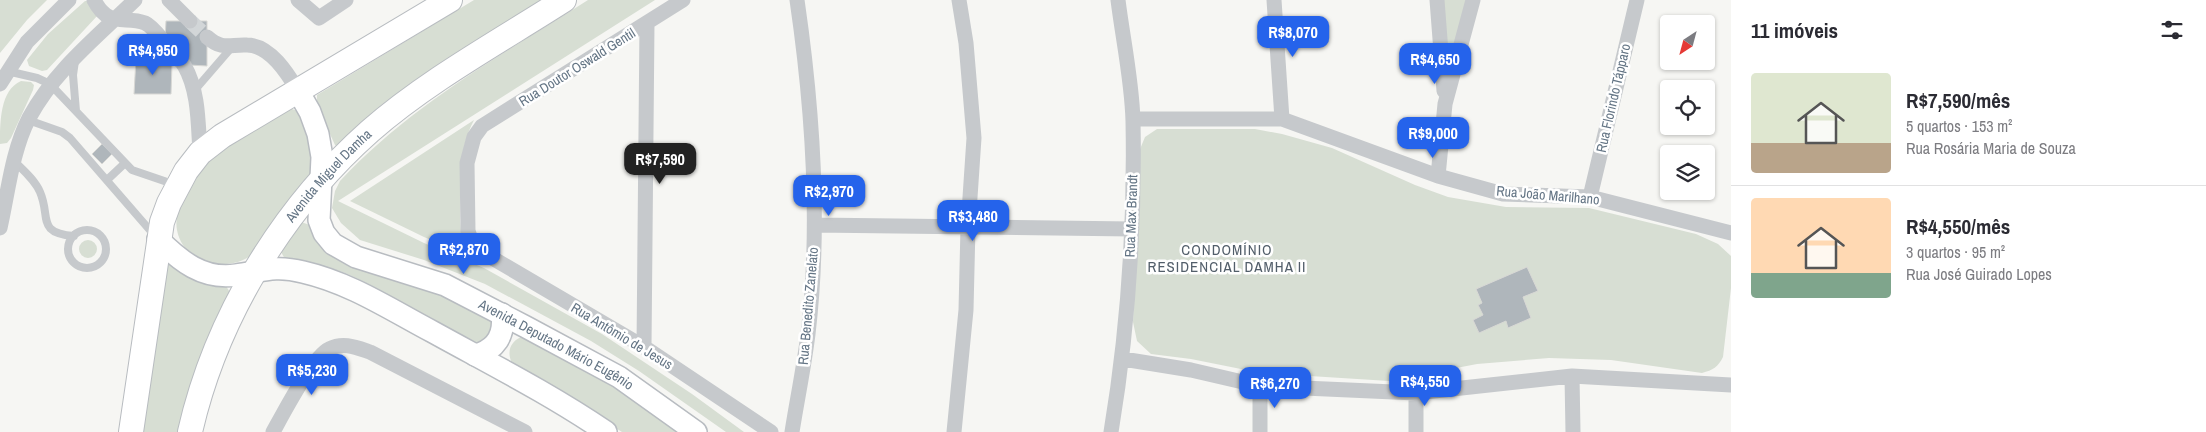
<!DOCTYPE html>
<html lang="pt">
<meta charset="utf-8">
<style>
body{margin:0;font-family:"Archivo Narrow",sans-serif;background:#f7f7f7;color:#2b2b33;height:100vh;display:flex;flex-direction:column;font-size:19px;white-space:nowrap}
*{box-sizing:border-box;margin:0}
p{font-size:16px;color:#7c7c81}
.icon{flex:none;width:28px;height:28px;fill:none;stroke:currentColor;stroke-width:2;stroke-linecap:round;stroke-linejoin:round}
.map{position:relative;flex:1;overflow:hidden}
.side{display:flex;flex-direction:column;background:#fff;width:475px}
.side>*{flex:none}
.needle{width:32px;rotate:216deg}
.fabs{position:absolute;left:1660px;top:15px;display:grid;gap:10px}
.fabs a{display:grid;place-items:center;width:55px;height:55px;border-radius:5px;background:#fff;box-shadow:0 1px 4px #0004;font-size:25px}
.price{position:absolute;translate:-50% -42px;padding:0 11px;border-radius:10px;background:#2563eb;color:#fff;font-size:16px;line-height:32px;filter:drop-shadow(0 1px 2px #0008)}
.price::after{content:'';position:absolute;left:50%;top:30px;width:15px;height:11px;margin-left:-8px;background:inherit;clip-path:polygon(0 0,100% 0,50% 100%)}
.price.current{background:#222;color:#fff}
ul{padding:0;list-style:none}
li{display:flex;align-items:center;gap:15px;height:125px;padding:0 20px}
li+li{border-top:1px solid #e1e1e2}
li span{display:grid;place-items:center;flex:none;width:140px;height:100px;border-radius:5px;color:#555}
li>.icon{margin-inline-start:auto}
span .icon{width:60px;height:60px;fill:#fffc;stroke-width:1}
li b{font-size:21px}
h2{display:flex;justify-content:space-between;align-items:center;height:60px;padding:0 20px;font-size:21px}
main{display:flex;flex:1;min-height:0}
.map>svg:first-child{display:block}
.green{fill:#d7ded3}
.building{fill:#afb6bb;stroke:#d8d8d5}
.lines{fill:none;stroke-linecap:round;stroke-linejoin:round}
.street-tunnel{stroke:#d2d6d8;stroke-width:15;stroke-dasharray:15 8;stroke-linecap:butt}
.secondary-casing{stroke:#b8bcc1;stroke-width:24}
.primary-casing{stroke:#b8bcc0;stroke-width:26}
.lane{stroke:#c6c9cc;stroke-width:8}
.street{stroke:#c6c9cc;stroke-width:15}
.secondary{stroke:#fff;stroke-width:21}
.primary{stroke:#fff;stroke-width:24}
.labels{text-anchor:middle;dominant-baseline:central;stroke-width:5;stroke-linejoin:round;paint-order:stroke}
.street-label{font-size:14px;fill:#647585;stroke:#fff}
.neighbourhood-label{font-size:15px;letter-spacing:1px;fill:#525e6a;stroke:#fff}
</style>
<main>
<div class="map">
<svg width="1731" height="432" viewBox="0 0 1731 432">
<rect width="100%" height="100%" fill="#f6f6f3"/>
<path class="green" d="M0 0H47L27 20 0 53Z
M474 0H550L338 147 335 145 317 105V95Z
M588 0H655L338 201 424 243 484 268 602 334 692 394 744 432H726L639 371 591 341 485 284 424 260 360 240 341 223 332 208 335 191 340 181C412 104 500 56 588 0Z
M1442 0H1466L1448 69Z
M85 1H88L98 15 47 70 42 71 29 66 27 60 48 34Z
M21 81 31 82 34 85 33 90 11 138 7 143 0 144C0 122 0 90 21 81Z
M286 108C315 109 318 158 309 179L253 254C228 274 183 264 177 230 174 215 183 195 190 183 198 171 211 153 222 144 241 130 265 120 286 108Z
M474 120C457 152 461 186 460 221L461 231 478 260 424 237 350 201Z
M1157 129H1255L1282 134 1332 148 1415 185 1448 197 1506 207 1589 208 1696 234 1718 244 1731 256V288L1723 357C1718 367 1713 370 1702 373L1611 360 1549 358 1477 364 1389 381 1261 373 1191 359 1151 354 1137 341 1133 322 1138 154 1145 137Z
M301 222 310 225 318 238 487 314 495 324 484 344C450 343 415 310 386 294 375 287 363 281 352 276 331 266 307 263 285 259L281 252Z
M79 249a9 9 0 1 1 18 0a9 9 0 1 1-18 0Z
M170 264 226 286 231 294 181 432H138L167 265Z
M524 336 616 386 683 432H622L512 363C506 351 511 340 524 336Z"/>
<path class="building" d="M166 21H207V66L172 64 164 58Z
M136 58H164L172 64 171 94H134Z
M102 144 112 154 102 164 92 154Z
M1527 267 1538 291 1523 297 1531 318 1508 328 1506 321 1479 333 1473 320 1483 315 1478 305 1482 303 1476 289Z"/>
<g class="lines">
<path class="street-tunnel" d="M190 21 207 37
M165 43 184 65"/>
<g class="secondary-casing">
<g id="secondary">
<path id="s1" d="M298 91 310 112 318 134 322 157 319 220 324 233 333 244 356 257 445 285 526 327 619 377 696 432"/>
<path d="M158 239C180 261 203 280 236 275 263 271 275 265 303 272 351 283 391 310 433 332 491 364 552 395 606 432"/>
<path d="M475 355C496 350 505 335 502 314"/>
</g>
</g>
<g class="primary-casing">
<g id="primary">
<path d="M131 432 162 222 169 203 186 171 200 153 222 136 450 0"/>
<path id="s2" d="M190 432C216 318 282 209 370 131 427 81 500 41 564 0"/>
</g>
</g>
<path class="lane" d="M75 61 73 75 76 111
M7 71 37 78 50 84 132 170 176 185
M194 91 232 47
M28 120 62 132 70 138 155 236
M14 161C23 170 35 180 40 192 51 217 36 233 74 236
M107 180 124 164
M68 249a19 19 0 1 1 38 0a19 19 0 1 1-38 0Z"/>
<path class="street" d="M94 0C109 29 125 15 145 23 152 26 160 37 165 43
M169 0 190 21
M298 0 319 18 346 0
M683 0 482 126 474 137 467 163 468 231 472 242 482 252 644 347 771 432
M1274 0 1282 119
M1437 0 1444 91
M207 37C223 51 230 44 247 45 270 45 288 74 298 91
M184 65C199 91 198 123 200 153
M0 84 27 42 69 0
M1133 119H1282L1438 176 1503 194 1590 197 1731 233
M1438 176 1445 104 1473 0
M1590 197 1637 0
M815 225 1132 229
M0 228C8 193 12 151 29 118 55 70 96 38 135 0
M644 347 647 23
M1123 359 1191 370 1260 386 1416 393 1572 376 1731 385
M1572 376 1573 432
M1260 386V432
M1416 393V432
M273 432C283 414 313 356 329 349 343 342 355 347 370 352L525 432
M792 432C797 400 804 367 808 334 821 224 813 110 797 0
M954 432 966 310 968 227 974 138 966 43 959 0
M1111 432C1128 330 1135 225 1133 121 1132 81 1123 40 1118 0"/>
<use href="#secondary" class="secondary"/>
<use href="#primary" class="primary"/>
</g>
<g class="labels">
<g class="street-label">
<text transform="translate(577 67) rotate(-32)">Rua Doutor Oswald Gentil</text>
<text transform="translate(1613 98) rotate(-77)">Rua Florindo Tápparo</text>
<text stroke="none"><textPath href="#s2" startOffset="295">Avenida Miguel Damha</textPath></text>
<text transform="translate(1548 195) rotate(5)">Rua João Marilhano</text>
<text transform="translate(1131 216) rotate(-88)">Rua Max Brandt</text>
<text transform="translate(808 306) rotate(-85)">Rua Benedito Zanelato</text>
<text transform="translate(622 336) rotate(31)">Rua Antômio de Jesus</text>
<text stroke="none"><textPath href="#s1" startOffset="408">Avenida Deputado Mário Eugênio</textPath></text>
</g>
<g class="neighbourhood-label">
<text x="1227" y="249">CONDOMÍNIO<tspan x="1227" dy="17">RESIDENCIAL DAMHA II</tspan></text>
</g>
</g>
</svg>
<div class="fabs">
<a><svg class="needle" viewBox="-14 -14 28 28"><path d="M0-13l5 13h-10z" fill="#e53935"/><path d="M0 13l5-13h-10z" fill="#7c7c81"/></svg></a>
<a><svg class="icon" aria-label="locate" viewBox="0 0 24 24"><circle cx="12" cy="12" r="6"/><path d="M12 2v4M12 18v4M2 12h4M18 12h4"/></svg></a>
<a><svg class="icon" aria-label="layers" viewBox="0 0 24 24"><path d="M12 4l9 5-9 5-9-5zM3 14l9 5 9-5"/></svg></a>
</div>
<b class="price" style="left:1293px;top:58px">R$8,070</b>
<b class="price" style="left:153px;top:76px">R$4,950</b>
<b class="price" style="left:1435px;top:85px">R$4,650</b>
<b class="price" style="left:1433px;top:159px">R$9,000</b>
<b class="price current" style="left:660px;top:185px">R$7,590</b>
<b class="price" style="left:829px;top:217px">R$2,970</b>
<b class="price" style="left:973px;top:242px">R$3,480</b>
<b class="price" style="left:464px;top:275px">R$2,870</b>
<b class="price" style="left:312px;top:396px">R$5,230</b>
<b class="price" style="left:1425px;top:407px">R$4,550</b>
<b class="price" style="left:1275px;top:409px">R$6,270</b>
</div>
<section class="side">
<h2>11 imóveis<svg class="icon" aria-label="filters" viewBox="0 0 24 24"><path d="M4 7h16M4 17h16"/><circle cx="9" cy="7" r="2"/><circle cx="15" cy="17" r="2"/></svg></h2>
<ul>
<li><span style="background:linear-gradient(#dfe7d0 70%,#b9a48a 0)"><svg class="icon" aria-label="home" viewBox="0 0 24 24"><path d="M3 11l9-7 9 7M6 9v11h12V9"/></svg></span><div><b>R$7,590/mês</b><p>5 quartos · 153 m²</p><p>Rua Rosária Maria de Souza</p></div></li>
<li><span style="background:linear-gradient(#ffd9b3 75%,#7fa58c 0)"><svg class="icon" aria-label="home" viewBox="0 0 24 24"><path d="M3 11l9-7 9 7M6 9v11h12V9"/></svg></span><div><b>R$4,550/mês</b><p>3 quartos · 95 m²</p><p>Rua José Guirado Lopes</p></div></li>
</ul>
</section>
</main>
